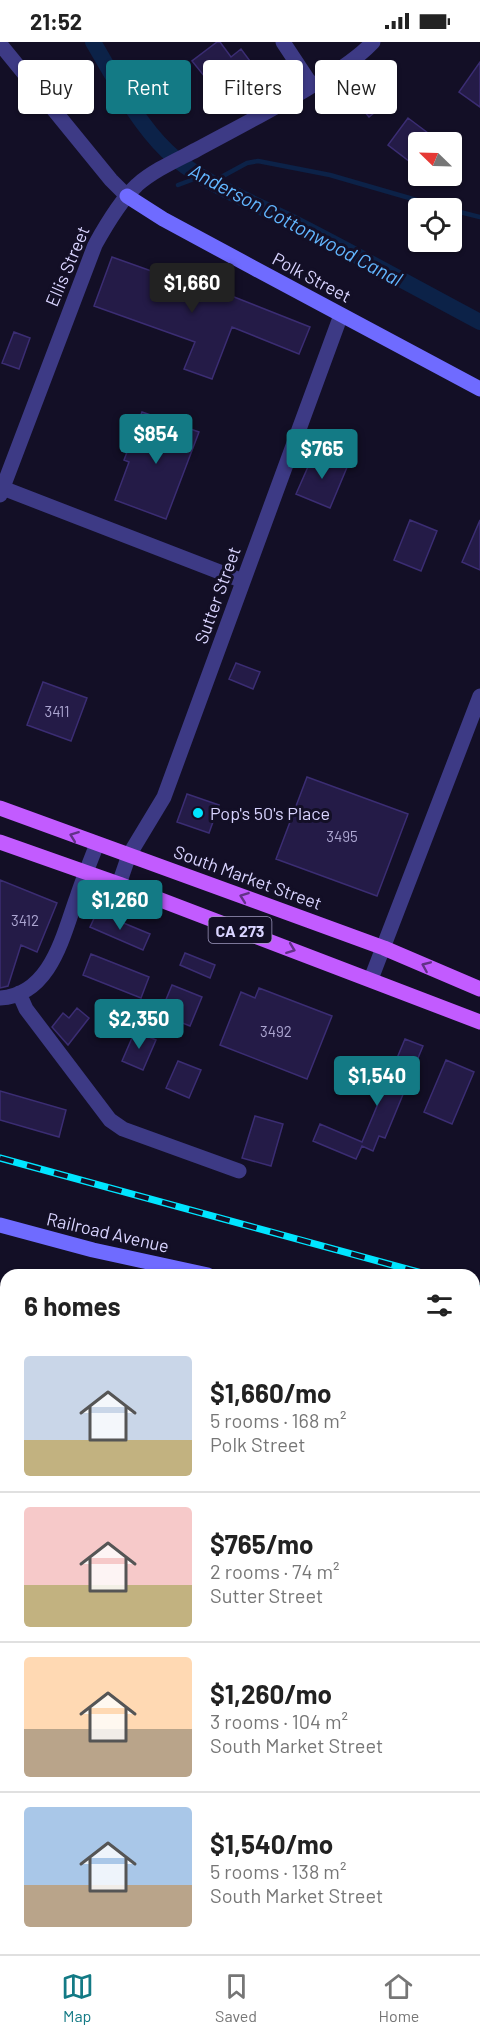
<!DOCTYPE html>
<meta charset="utf-8">
<style>
body{margin:0;font-family:Barlow,sans-serif;background:#f6f6f6;color:#222;height:100vh;display:flex;flex-direction:column;font-size:22px;white-space:nowrap}
*{box-sizing:border-box;margin:0}
p{font-size:20px;color:#767676}
.icon{flex:none;width:33px;height:33px;fill:none;stroke:currentColor;stroke-width:2;stroke-linecap:round;stroke-linejoin:round}
.map{position:relative;flex:1;overflow:hidden}
.side{position:absolute;left:0px;top:1227px;width:480px;height:686px;display:flex;flex-direction:column;background:#fff;border-radius:18px 18px 0 0;box-shadow:0 2px 4px #0004}
.side>*{flex:none}
.banner{position:absolute;left:18px;top:18px;width:444px;height:54px;display:flex;gap:12px}
.needle{width:39px;rotate:293deg}
.fabs{position:absolute;left:408px;top:90px;display:grid;gap:12px}
.fabs a{display:grid;place-items:center;width:54px;height:54px;border-radius:6px;background:#fff;box-shadow:0 2px 4px #0004;font-size:30px}
.price{position:absolute;translate:-50% -51px;padding:0 14px;border-radius:6px;background:#137a85;color:#fff;font-size:20px;line-height:39px;filter:drop-shadow(0 2px 3px #0008)}
.price::after{content:'';position:absolute;left:50%;top:36px;width:18px;height:14px;margin-left:-9px;background:inherit;clip-path:polygon(0 0,100% 0,50% 100%)}
.price.on{background:#222;color:#fff}
ul{padding:0;list-style:none}
li{display:flex;align-items:center;gap:18px;height:150px;padding:0 24px}
li+li{border-top:2px solid #e0e0e0}
li span{display:grid;place-items:center;flex:none;width:168px;height:120px;border-radius:6px;color:#555}
li>.icon{margin-inline-start:auto}
span .icon{width:72px;height:72px;fill:#fffc;stroke-width:1}
li b{font-size:26px}
h2{display:flex;justify-content:space-between;align-items:center;height:72px;padding:0 24px;font-size:26px}
.tag{padding:0 21px;border-radius:6px;background:#fff;box-shadow:0 2px 4px #0004;font-size:21px;line-height:54px}
.tag.on{background:#137a85;color:#fff}
.status{display:flex;justify-content:space-between;align-items:center;height:42px;padding:0 30px;background:#fff;direction:ltr}
.status svg{height:16px;fill:currentColor}
.tab-bar{display:flex;justify-content:space-around;align-items:center;height:84px;border-top:2px solid #e0e0e0;background:#fff;font-size:16px;color:#767676}
.tab-bar a{display:grid;justify-items:center;gap:3px}
.tab-bar .on{color:#137a85}
.map>svg:first-child{display:block}
.lines{fill:none;stroke-linecap:round;stroke-linejoin:round}
.stream{stroke:#0c2248;stroke-width:4.5}
.canal{stroke:#0c2248;stroke-width:16}
.building{fill:#241b47;stroke:#3b2d73;stroke-width:1.5}
.street{stroke:#3d3a85;stroke-width:15}
.secondary{stroke:#6f6bff;stroke-width:15}
.primary{stroke:#c25bff;stroke-width:15}
.rail-casing{stroke:#00e5ff;stroke-width:7}
.rail{stroke:#130f26;stroke-width:4.5;stroke-dasharray:14;stroke-linecap:butt}
.oneway{stroke:#623188}
.poi-dot{fill:#00e5ff;stroke:#130f26;stroke-width:2}
.labels{text-anchor:middle;dominant-baseline:central;stroke-width:6;stroke-linejoin:round;paint-order:stroke}
.number-label{font-size:15px;fill:#aca6d1}
.shield{fill:#130f26;stroke:#9e99be;stroke-width:1.5}
.shield-label{font-size:16px;font-weight:bold;fill:#d9d4ff}
.street-label{font-size:18px;fill:#d9d4ff;stroke:#130f26}
.poi-label{font-size:18px;fill:#d9d4ff;stroke:#130f26;text-anchor:start}
.water-label{font-size:20px;font-style:italic;fill:#62b6ff;stroke:#130f26}
</style>
<div class="status"><b>21:52</b><svg viewBox="0 0 49 12"><path d="M0 12V9h3v3zM5 12V6h3v6zM10 12V3h3v9zM15 12V0h3v12zM26 1h20v11H26zM47 4h2v5h-2z"/></svg></div>
<div class="map">
<svg width="480" height="1912" viewBox="0 0 480 1912">
<rect width="100%" height="100%" fill="#130f26"/>
<g class="lines">
<path class="stream" d="M212 140 247 121 258 119 330 133 444 166
M178 143 202 134
M452 168 480 175"/>
<path class="canal" d="M93 0C115 37 136 79 167 109 197 139 256 162 294 181 357 213 418 247 480 280"/>
</g>
<path class="building" d="M217 0H220L231 15 241 7 253 23 217 50 192 19Z
M480 20V65L459 50Z
M384 42 395 54 369 75 359 63Z
M408 76 440 100H418V126L388 103Z
M112 215 213 251 214 247 310 285 299 312 232 285 212 337 184 327 195 300 94 264Z
M14 290 30 296 19 327 2 321Z
M142 370 199 390 166 477 115 458 129 420 124 418Z
M315 409 348 423 330 466 296 452Z
M410 478 437 489 421 529 394 518Z
M480 478V528L462 520Z
M236 621 260 630 253 647 229 637Z
M43 640 87 656 71 699 27 683Z
M307 735 408 772 377 854 276 817Z
M187 752 219 763 209 791 177 780Z
M0 838 57 861 37 910 21 903 8 944 0 946Z
M97 870 150 892 143 908 90 885Z
M185 911 215 923 210 936 180 923Z
M91 912 149 935 141 956 83 933Z
M172 943 202 955 190 984 160 972Z
M259 946 332 974 307 1037 220 1003 241 950 255 956Z
M77 966 89 976 68 1003 52 985 63 971 69 976Z
M135 989 156 998 143 1028 122 1019Z
M405 997 423 1004 385 1096 379 1094 373 1109 362 1104 356 1117 313 1099 320 1082 362 1100Z
M446 1018 474 1030 452 1082 424 1070Z
M178 1019 201 1028 189 1056 166 1046Z
M0 1049 66 1068 59 1095 0 1078Z
M255 1074 283 1082 271 1124 242 1116Z"/>
<g class="lines">
<path class="street" d="M283 0 312 44
M0 2 111 138 127 154
M0 445 243 539
M0 453 95 203C106 183 120 159 137 143 154 128 177 118 196 108 233 88 270 69 305 48 329 34 354 20 373 0
M119 842 129 813 164 755 341 273
M371 937 480 654
M19 951 26 967 110 1078 123 1087 239 1129
M0 956C51 953 63 893 77 855 83 837 90 820 97 802"/>
<path class="secondary" d="M127 154 163 177 252 225 480 347
M0 1183 93 1208 208 1233
M474 1297 480 1299"/>
<path class="primary" d="M0 766 384 906 480 947
M0 800 119 842 480 980"/>
<g class="rail-casing">
<path id="rail" d="M0 1116 429 1233
M474 1245 480 1247"/>
</g>
<use href="#rail" class="rail"/>
</g>
<defs><path id="oneway-chevron" d="M-2-3.5L2.5 0L-2 3.5" fill="none" stroke-width="1.6" stroke-linecap="round" stroke-linejoin="round" transform="scale(1.5)"/></defs>
<g class="oneway">
<use href="#oneway-chevron" transform="translate(74 794) rotate(-159)"/>
<use href="#oneway-chevron" transform="translate(244 855) rotate(-160)"/>
<use href="#oneway-chevron" transform="translate(291 907) rotate(21)"/>
<use href="#oneway-chevron" transform="translate(426 924) rotate(-157)"/>
</g>
<circle class="poi-dot" cx="198" cy="771" r="6"/>
<g class="labels">
<g class="number-label">
<text x="57" y="669">3411</text>
<text x="342" y="794">3495</text>
<text x="25" y="878">3412</text>
<text x="276" y="989">3492</text>
</g>
<rect class="shield" x="208.5" y="875" width="63" height="26" rx="4.5"/>
<g class="shield-label">
<text x="240" y="888">CA 273</text>
</g>
<g class="street-label">
<text transform="translate(67 224) rotate(-67)">Ellis Street</text>
<text transform="translate(312 235) rotate(28)">Polk Street</text>
<text transform="translate(217 553) rotate(-70)">Sutter Street</text>
<text transform="translate(248 835) rotate(20)">South Market Street</text>
<text transform="translate(108 1190) rotate(13)">Railroad Avenue</text>
</g>
<g class="poi-label">
<text x="210" y="771">Pop's 50's Place</text>
</g>
<g class="water-label">
<text transform="translate(296 182) rotate(28)">Anderson Cottonwood Canal</text>
</g>
</g>
</svg>
<div class="fabs">
<a><svg class="needle" viewBox="-14 -14 28 28"><path d="M0-13l5 13h-10z" fill="#e53935"/><path d="M0 13l5-13h-10z" fill="#767676"/></svg></a>
<a><svg class="icon" aria-label="locate" viewBox="0 0 24 24"><circle cx="12" cy="12" r="6"/><path d="M12 2v4M12 18v4M2 12h4M18 12h4"/></svg></a>
</div>
<b class="price on" style="left:192px;top:272px">$1,660</b>
<b class="price" style="left:156px;top:423px">$854</b>
<b class="price" style="left:322px;top:438px">$765</b>
<b class="price" style="left:120px;top:889px">$1,260</b>
<b class="price" style="left:139px;top:1008px">$2,350</b>
<b class="price" style="left:377px;top:1065px">$1,540</b>
<div class="banner">
<a class="tag">Buy</a>
<a class="tag on">Rent</a>
<a class="tag">Filters</a>
<a class="tag">New</a>
</div>
<section class="side">
<h2>6 homes<svg class="icon" aria-label="filters" viewBox="0 0 24 24"><path d="M4 7h16M4 17h16"/><circle cx="9" cy="7" r="2"/><circle cx="15" cy="17" r="2"/></svg></h2>
<ul>
<li><span style="background:linear-gradient(#c9d6e8 70%,#c2b280 0)"><svg class="icon" aria-label="home" viewBox="0 0 24 24"><path d="M3 11l9-7 9 7M6 9v11h12V9"/></svg></span><div><b>$1,660/mo</b><p>5 rooms · 168 m²</p><p>Polk Street</p></div></li>
<li><span style="background:linear-gradient(#f6c9c9 65%,#c2b280 0)"><svg class="icon" aria-label="home" viewBox="0 0 24 24"><path d="M3 11l9-7 9 7M6 9v11h12V9"/></svg></span><div><b>$765/mo</b><p>2 rooms · 74 m²</p><p>Sutter Street</p></div></li>
<li><span style="background:linear-gradient(#ffd9b3 60%,#b9a48a 0)"><svg class="icon" aria-label="home" viewBox="0 0 24 24"><path d="M3 11l9-7 9 7M6 9v11h12V9"/></svg></span><div><b>$1,260/mo</b><p>3 rooms · 104 m²</p><p>South Market Street</p></div></li>
<li><span style="background:linear-gradient(#a9c7e8 65%,#b9a48a 0)"><svg class="icon" aria-label="home" viewBox="0 0 24 24"><path d="M3 11l9-7 9 7M6 9v11h12V9"/></svg></span><div><b>$1,540/mo</b><p>5 rooms · 138 m²</p><p>South Market Street</p></div></li>
</ul>
</section>
</div>
<nav class="tab-bar">
<a class="on"><svg class="icon" aria-label="map" viewBox="0 0 24 24"><path d="M3 6l6-2 6 2 6-2v14l-6 2-6-2-6 2zM9 4v14M15 6v14"/></svg>Map</a>
<a><svg class="icon" aria-label="saved" viewBox="0 0 24 24"><path d="M7 4h10v16l-5-4-5 4z"/></svg>Saved</a>
<a><svg class="icon" aria-label="home" viewBox="0 0 24 24"><path d="M3 11l9-7 9 7M6 9v11h12V9"/></svg>Home</a>
</nav>
